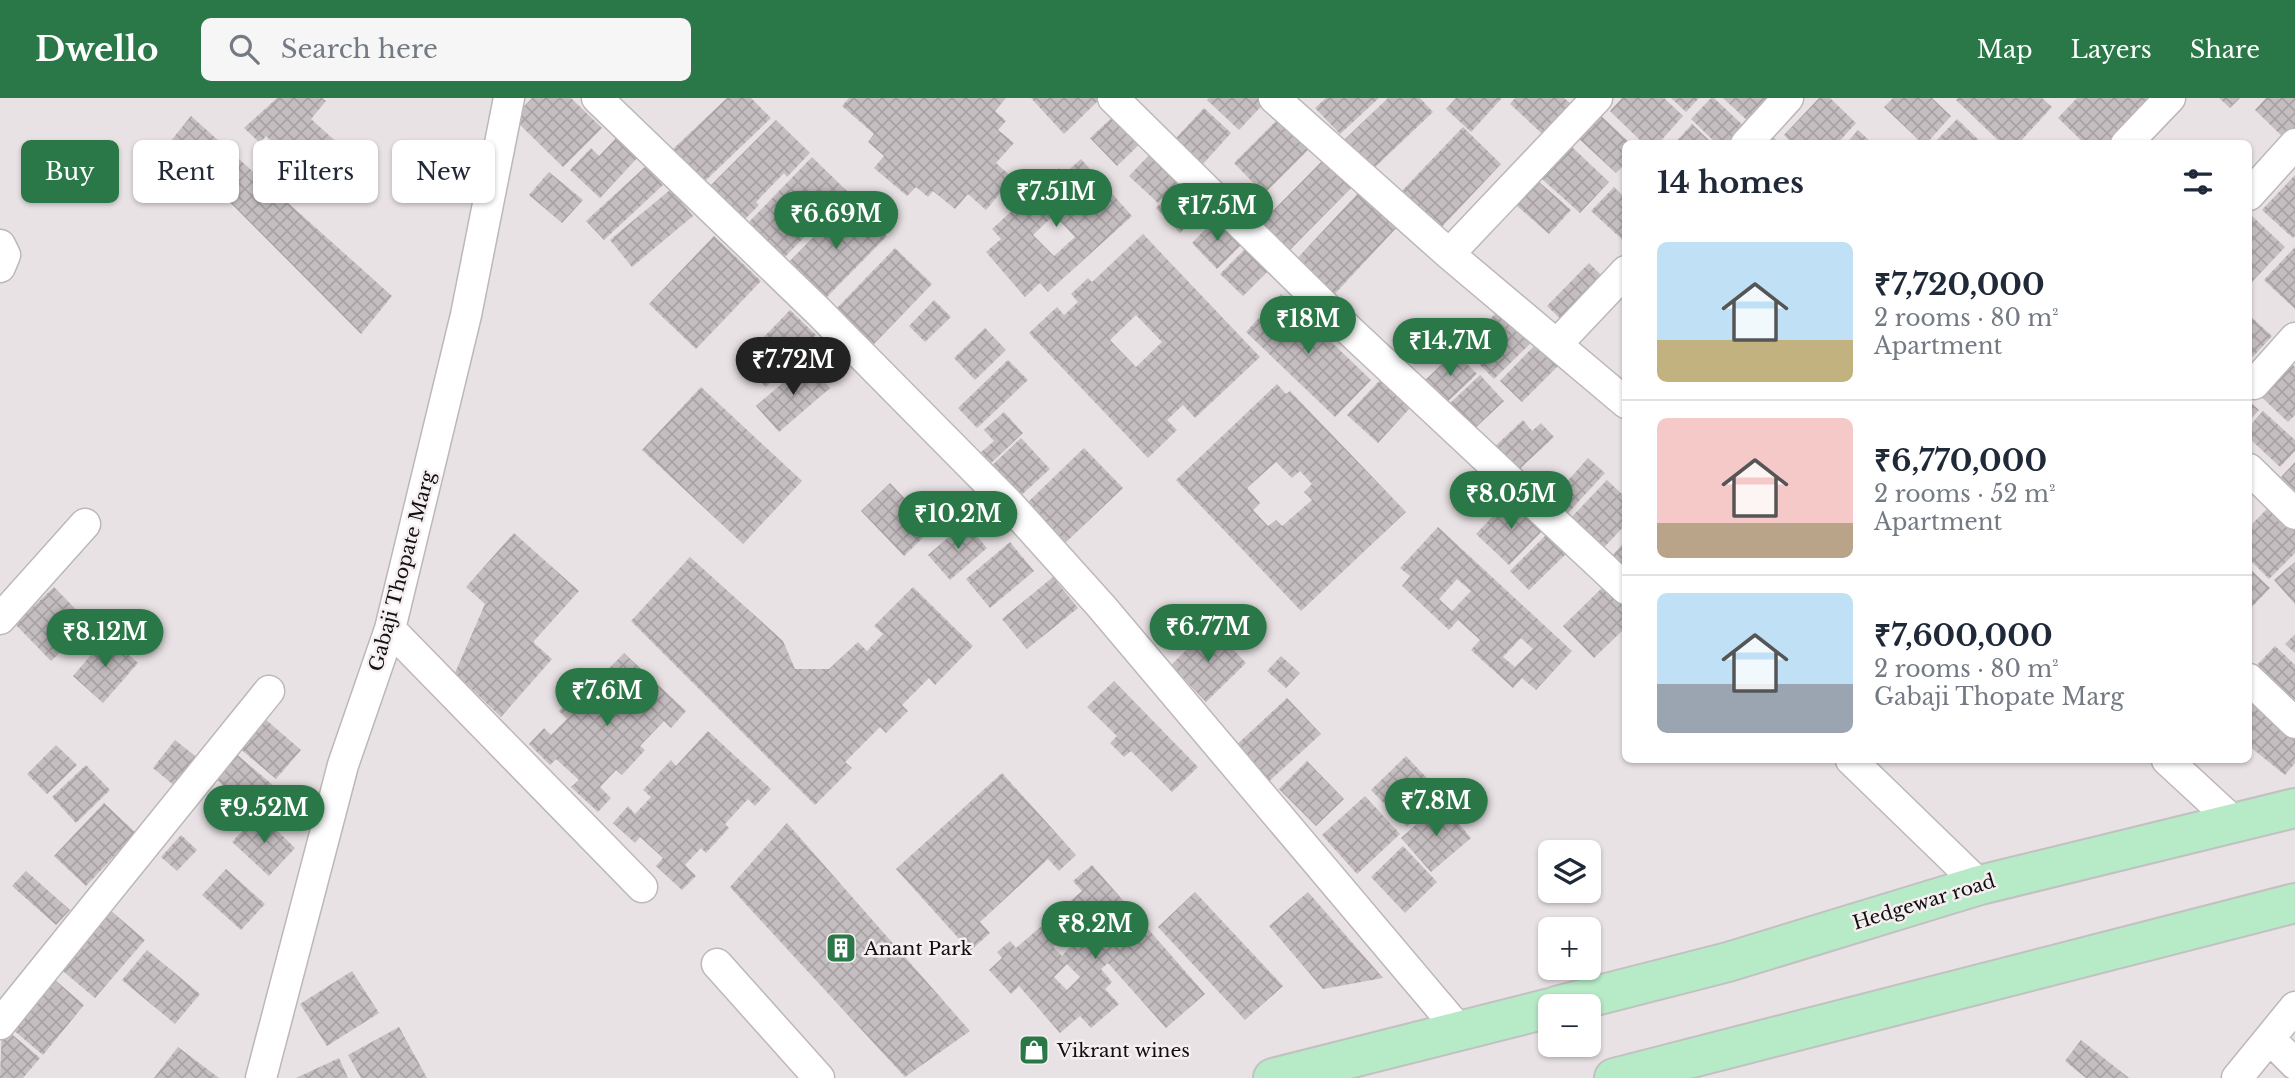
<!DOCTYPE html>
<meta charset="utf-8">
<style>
body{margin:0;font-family:"Libre Baskerville",serif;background:#f6f6f7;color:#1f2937;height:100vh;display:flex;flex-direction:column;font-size:26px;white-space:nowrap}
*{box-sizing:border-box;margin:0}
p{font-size:23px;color:#747a83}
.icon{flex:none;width:38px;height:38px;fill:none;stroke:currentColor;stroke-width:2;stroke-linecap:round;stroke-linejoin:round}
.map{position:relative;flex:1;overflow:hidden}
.panel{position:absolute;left:1622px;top:42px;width:630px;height:623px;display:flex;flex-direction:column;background:#fff;border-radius:10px;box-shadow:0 2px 5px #0004}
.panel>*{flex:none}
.banner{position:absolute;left:21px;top:42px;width:665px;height:63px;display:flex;gap:14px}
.buttons{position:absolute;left:1538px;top:742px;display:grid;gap:14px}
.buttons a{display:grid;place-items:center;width:63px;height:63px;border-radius:10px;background:#fff;box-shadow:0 2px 5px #0004;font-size:35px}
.price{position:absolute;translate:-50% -60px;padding:0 16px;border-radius:24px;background:#2a7747;color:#fff;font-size:23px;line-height:46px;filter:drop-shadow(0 2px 4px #0008)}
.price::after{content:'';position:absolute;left:50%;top:42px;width:21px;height:16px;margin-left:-10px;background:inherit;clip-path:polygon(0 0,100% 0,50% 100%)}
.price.selected{background:#222;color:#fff}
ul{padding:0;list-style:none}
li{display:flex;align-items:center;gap:21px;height:175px;padding:0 35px}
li+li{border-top:2px solid #e0e1e3}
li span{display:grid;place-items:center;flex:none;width:196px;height:140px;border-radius:10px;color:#555}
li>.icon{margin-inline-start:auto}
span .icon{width:84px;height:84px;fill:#fffc;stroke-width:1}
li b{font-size:30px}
h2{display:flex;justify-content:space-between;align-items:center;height:84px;padding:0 35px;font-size:30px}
.pill{padding:0 24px;border-radius:10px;background:#fff;box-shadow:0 2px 5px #0004;font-size:24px;line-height:63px}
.pill.selected{background:#2a7747;color:#fff}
header{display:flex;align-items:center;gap:42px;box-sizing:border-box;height:98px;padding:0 35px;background:#2a7747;color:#fff}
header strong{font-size:33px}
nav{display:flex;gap:38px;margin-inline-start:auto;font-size:24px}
.search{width:490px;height:63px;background:#f6f6f7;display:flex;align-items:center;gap:18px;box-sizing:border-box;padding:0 24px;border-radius:10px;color:#747a83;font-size:26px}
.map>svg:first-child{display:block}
.building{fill:url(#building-cross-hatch);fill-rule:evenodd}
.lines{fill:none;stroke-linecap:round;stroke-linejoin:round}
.minor-casing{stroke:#bdb7b8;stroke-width:33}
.major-casing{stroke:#c1c1c1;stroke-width:42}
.minor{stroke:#fff;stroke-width:30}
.major{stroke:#b7ebc7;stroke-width:38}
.labels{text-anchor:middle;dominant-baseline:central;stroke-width:5;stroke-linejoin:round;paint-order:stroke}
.street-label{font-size:19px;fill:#110f10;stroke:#f6eff1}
.poi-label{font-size:19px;fill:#110f10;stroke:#f6eff1;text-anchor:start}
</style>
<header>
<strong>Dwello</strong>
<div class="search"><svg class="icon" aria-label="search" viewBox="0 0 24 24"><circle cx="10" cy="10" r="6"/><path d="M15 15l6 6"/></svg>Search here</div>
<nav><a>Map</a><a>Layers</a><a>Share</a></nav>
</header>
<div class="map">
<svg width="2295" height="980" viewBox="0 0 2295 980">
<defs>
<pattern id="building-cross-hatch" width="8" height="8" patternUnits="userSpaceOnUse" patternTransform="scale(1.75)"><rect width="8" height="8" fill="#c5bec0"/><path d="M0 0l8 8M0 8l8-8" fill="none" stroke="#a8a2a4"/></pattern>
</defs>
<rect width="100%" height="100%" fill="#e9e2e4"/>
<path class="building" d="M277 0H322L326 3 311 21 351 57 330 80 326 76 312 93 300 82 308 73 297 62 289 72 271 55 278 49 266 38 260 45 244 30Z
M532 0H571L602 30 563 69 513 20Z
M727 0H751L771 20 703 85 672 52Z
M849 0H1006L995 13 1006 23 998 32 1014 45 996 65 1013 80 986 112 968 96 955 111 933 93 928 99 916 89 907 98 874 70 884 58 868 44 874 36 842 8Z
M1031 0H1101L1064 36Z
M1209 0H1269L1239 32 1207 2Z
M1326 0H1379L1340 36 1315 10Z
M1388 0H1420L1433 14 1372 72 1344 42Z
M1456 0H1502L1471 34 1446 11Z
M1515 0H1564L1579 13 1551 44 1510 6Z
M1622 0H1664L1683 18 1658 46H1644L1610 13Z
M1671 0H1699L1686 14Z
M1711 0H1714L1748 32 1735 46H1717L1691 21Z
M1723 0H1775L1751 26Z
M1819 0H1830L1856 25 1837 46H1793L1784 37Z
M1893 0H1932L1951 18 1926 46H1923L1884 9Z
M1958 0H2042L2052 9 2018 46H2002L1956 2Z
M2077 0H2146L2149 3 2110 46H2085L2058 20Z
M2219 0H2240L2230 10Z
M2266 0H2295V31L2285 41 2255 12Z
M1204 10 1231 35 1203 66 1176 40Z
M1120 12 1146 40 1117 68 1090 40Z
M1599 16 1631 46H1626V65L1616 75 1577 39Z
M191 18 392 198 361 236 170 44Z
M1278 21 1308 52 1264 96 1234 65Z
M1957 21 1983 46H1933Z
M776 22 810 55 787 79 784 75 756 104 759 107 739 127 705 93Z
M1692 26 1713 46H1674Z
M1463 29 1501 66 1436 135 1397 98Z
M1858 32 1873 46H1846Z
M1767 33 1780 46H1755Z
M619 37 640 57 600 100 570 72 591 50 599 58Z
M1572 49 1609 84 1580 115 1542 81Z
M1153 53 1182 80 1158 105 1129 78Z
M812 59 848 94 784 160 748 125Z
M1325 60 1353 88 1282 160 1254 132Z
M1081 61 1132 118 1048 194 1040 185 1025 199 986 154 1001 141 992 131 1059 70 1064 76ZM1054 117 1075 139 1054 158 1033 137Z
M646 68 663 87 604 142 586 123Z
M549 74 583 102 562 125 529 97Z
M2295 77V138L2293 140 2262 112Z
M1538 83 1571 112 1549 136 1516 107Z
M1182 84 1206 108 1180 135 1156 110Z
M1614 89 1626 101V145L1591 113Z
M671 91 693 118 632 169 610 142Z
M1362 91 1400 126 1330 201 1292 166Z
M850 102 887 138 822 204 785 168Z
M2252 118 2285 149 2249 187V121Z
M1217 119 1243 145 1217 171 1192 145Z
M1143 136 1260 259 1195 320 1183 307 1167 322 1177 332 1148 360 1029 235 1057 209 1064 217 1078 204 1071 196 1088 180 1092 184ZM1136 217 1162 244 1136 269 1110 242Z
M714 138 761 183 696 251 649 206Z
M2295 149V211L2264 182Z
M895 150 932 186 872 248 835 212Z
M1246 150 1269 172 1243 198 1220 176Z
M1589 165 1609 185 1568 228 1547 208Z
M1281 196 1371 282 1335 319 1246 234Z
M934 202 951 219 925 244 909 228Z
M1500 211 1532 244 1494 281 1462 249Z
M790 212 816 237 766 289 740 264Z
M2249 217 2272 238 2249 263Z
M985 230 1006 252 975 282 954 260Z
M1536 246 1558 268 1522 304 1500 283Z
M1455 254 1477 276 1444 307 1423 284Z
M2284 259 2295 269V317L2288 324 2254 292Z
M1008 262 1028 282 977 330 958 310Z
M807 264 830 290 779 334 756 308Z
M1480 277 1504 303 1470 335 1446 309Z
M1380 282 1410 310 1378 345 1347 317Z
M1277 286 1286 296 1290 293 1406 414 1301 513 1176 382ZM1276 364 1292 380 1300 373 1312 386 1304 394 1312 402 1282 428 1276 422 1268 428 1253 412 1260 405 1247 390Z
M701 289 802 383 743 446 642 352Z
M2249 303 2259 312 2249 323Z
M2263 313 2295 342V353L2280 369 2249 340V329Z
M1004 314 1023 335 990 366 980 355 994 343 984 332Z
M1523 322 1532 333 1541 325 1554 339 1512 378 1490 353Z
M1021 340 1050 371 1015 403 986 373Z
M1084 350 1123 390 1064 446 1026 406Z
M1588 360 1605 375 1566 417 1550 403Z
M2295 364V393L2281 379Z
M1607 382 1626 400V426L1597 457 1565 426Z
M890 385 933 430 904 458 861 413Z
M1512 398 1545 430 1509 467 1476 436Z
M2273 405 2295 426V455L2269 481 2249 461V429Z
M965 425 987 450 950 482 928 457Z
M1438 429 1572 553 1536 592 1522 580 1513 590 1471 552 1480 542 1458 522 1449 532 1402 488 1410 478 1400 470ZM1457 481 1471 493 1452 513 1439 501ZM1521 540 1533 551 1515 569 1503 559Z
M514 435 579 493 533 544 552 561 501 619 455 575 485 506 466 489Z
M1547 436 1567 455 1529 492 1510 473Z
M1626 442V470L1612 458Z
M1010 444 1034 473 990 510 966 481Z
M690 459 783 543 795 571H829L858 544 867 553 883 536 874 528 913 489 973 548 935 587 929 580 902 607 908 613 886 635 880 629 845 664 852 670 815 707 631 523Z
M2295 464V506L2274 482Z
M2249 470 2270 490 2249 512Z
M1053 479 1078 510 1027 551 1002 521Z
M1605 487 1626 509V529L1594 560 1563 528Z
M54 489 90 526 51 563 15 526Z
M1211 528 1246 565 1206 604 1171 567Z
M2295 536V555L2285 546Z
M107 538 138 565 103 605 73 578Z
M2275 548 2295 567V602L2257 567Z
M624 555 686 613 671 630 664 623 640 648 645 652 622 677 616 672 600 689 611 700 598 714 571 689 579 682 556 661 550 667 529 646 544 630 551 637 567 621 559 613 586 584 591 589Z
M1281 558 1300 575 1286 590 1267 573Z
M1114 583 1198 669 1172 694 1131 653 1124 659 1110 645 1117 638 1087 609Z
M1287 600 1321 636 1265 687 1232 651Z
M2253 600 2295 633V665L2285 677 2249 648V606Z
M264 620 301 652 276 681 238 649Z
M708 633 771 691 755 708 748 701 725 726 729 730 706 755 701 750 685 767 696 778 682 792 656 768 663 760 640 739 635 745 613 725 628 708 635 716 651 699 643 692 671 662 676 668Z
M175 642 199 661 176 689 153 670Z
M56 647 77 667 47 696 27 676Z
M234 654 275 689 254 713 213 679Z
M1406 658 1442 696 1407 729 1371 692Z
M1307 663 1344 701 1316 728 1279 691Z
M86 667 110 692 76 725 52 699Z
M1002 675 1076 757 1059 773 1048 761 980 824 990 835 970 853 896 771Z
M1365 698 1400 736 1357 776 1322 737Z
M104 705 136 735 86 788 54 758Z
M1441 705 1471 740 1431 774 1401 740Z
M259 715 295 750 269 778 232 744Z
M787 725 970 933 905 979 730 789Z
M181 737 197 752 177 773 161 759Z
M1403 748 1437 784 1405 815 1371 779Z
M1092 767 1205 896 1166 930 1108 865 1101 871 1112 884 1105 891 1119 906 1091 930 1080 918 1060 935 1019 888 1011 896 989 872 1002 860 997 854 1010 843 1016 850 1082 793 1073 783ZM1070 832 1078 840 1062 858 1053 849ZM1067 866 1080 879 1067 892 1054 879Z
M226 771 265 806 241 832 202 797Z
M26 773 70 812 56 827 12 788Z
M1195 794 1283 888 1245 922 1158 829Z
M1308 794 1383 880 1323 891 1269 828Z
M103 806 145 842 95 900 58 869Z
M147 852 200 896 175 926 122 882Z
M352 873 379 915 327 948 300 906Z
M47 875 84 907 43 957 5 925Z
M2 928 40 960 23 980H0Z
M399 929 427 980H361L348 957Z
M2081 942 2129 980H2086L2065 963Z
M178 949 219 980H154Z
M339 960 348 980H296Z"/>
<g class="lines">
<g class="minor-casing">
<path id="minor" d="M597 0 817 212 1010 407 1101 508 1460 933
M1113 0 1349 232 1626 491
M1274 0 1449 156 1626 305
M1746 46 1788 0
M2126 46 2170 0
M2249 97 2295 46
M0 147 5 157 0 169
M1449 156 1597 0
M1557 246 1626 173
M2254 286 2295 240
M2249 371 2295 416
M0 521 85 426
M390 531 642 789
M2249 581 2295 625
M1851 662 1980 787
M2167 662 2233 723
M717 866 819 980
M0 926 269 593
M2270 941 2295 966
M261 980 343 667 390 531 466 217 509 0
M2237 980 2295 909"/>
</g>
<g class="major-casing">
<path id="major" d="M1556 908 1728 864 1980 787 2295 710
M1273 980 1550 910
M1614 980 2295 805"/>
</g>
<use href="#minor" class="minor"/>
<use href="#major" class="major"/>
</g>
<defs>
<g id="building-square" transform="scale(1.575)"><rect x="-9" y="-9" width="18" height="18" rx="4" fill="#2a7747" stroke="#f6eff1"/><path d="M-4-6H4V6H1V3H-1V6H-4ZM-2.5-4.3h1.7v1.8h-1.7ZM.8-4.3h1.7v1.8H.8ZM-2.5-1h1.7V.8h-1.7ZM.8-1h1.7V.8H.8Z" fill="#fff"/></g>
<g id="shop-square" transform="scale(1.575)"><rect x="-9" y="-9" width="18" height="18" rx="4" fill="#2a7747" stroke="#f6eff1"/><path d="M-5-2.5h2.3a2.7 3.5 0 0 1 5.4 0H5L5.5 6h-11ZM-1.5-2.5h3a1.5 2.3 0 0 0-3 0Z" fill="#fff"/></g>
</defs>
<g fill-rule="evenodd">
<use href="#building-square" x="841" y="850"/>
<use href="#shop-square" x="1034" y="952"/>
</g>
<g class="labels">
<g class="street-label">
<text transform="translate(402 473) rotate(-75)">Gabaji Thopate Marg</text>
<text transform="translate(1924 804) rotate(-17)">Hedgewar road</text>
</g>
<g class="poi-label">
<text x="864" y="850">Anant Park</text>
<text x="1057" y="952">Vikrant wines</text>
</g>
</g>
</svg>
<div class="buttons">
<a><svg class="icon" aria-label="layers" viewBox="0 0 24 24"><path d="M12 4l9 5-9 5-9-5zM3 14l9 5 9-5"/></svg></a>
<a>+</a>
<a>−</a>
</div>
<b class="price" style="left:1056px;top:131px">₹7.51M</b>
<b class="price" style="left:1217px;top:145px">₹17.5M</b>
<b class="price" style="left:836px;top:153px">₹6.69M</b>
<b class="price" style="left:1308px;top:258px">₹18M</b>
<b class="price" style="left:1450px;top:280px">₹14.7M</b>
<b class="price selected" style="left:793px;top:299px">₹7.72M</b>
<b class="price" style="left:1511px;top:433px">₹8.05M</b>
<b class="price" style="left:958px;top:453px">₹10.2M</b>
<b class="price" style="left:1208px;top:566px">₹6.77M</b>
<b class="price" style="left:105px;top:571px">₹8.12M</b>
<b class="price" style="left:607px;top:630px">₹7.6M</b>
<b class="price" style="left:1436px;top:740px">₹7.8M</b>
<b class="price" style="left:264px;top:747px">₹9.52M</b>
<b class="price" style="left:1095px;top:863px">₹8.2M</b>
<div class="banner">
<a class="pill selected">Buy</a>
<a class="pill">Rent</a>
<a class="pill">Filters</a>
<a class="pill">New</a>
</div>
<section class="panel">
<h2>14 homes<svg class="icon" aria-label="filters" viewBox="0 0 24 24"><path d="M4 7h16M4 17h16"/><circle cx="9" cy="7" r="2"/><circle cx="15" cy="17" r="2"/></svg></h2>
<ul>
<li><span style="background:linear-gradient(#bfe0f5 70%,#c2b280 0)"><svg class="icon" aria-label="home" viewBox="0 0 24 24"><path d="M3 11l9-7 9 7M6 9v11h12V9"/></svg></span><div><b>₹7,720,000</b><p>2 rooms · 80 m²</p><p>Apartment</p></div></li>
<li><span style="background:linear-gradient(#f6c9c9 75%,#b9a48a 0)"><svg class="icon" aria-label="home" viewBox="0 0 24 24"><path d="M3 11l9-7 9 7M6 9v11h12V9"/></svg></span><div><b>₹6,770,000</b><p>2 rooms · 52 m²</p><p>Apartment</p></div></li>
<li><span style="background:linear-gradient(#bfe0f5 65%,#9aa5b1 0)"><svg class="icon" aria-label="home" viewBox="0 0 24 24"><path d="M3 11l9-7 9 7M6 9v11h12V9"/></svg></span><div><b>₹7,600,000</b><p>2 rooms · 80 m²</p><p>Gabaji Thopate Marg</p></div></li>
</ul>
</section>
</div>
